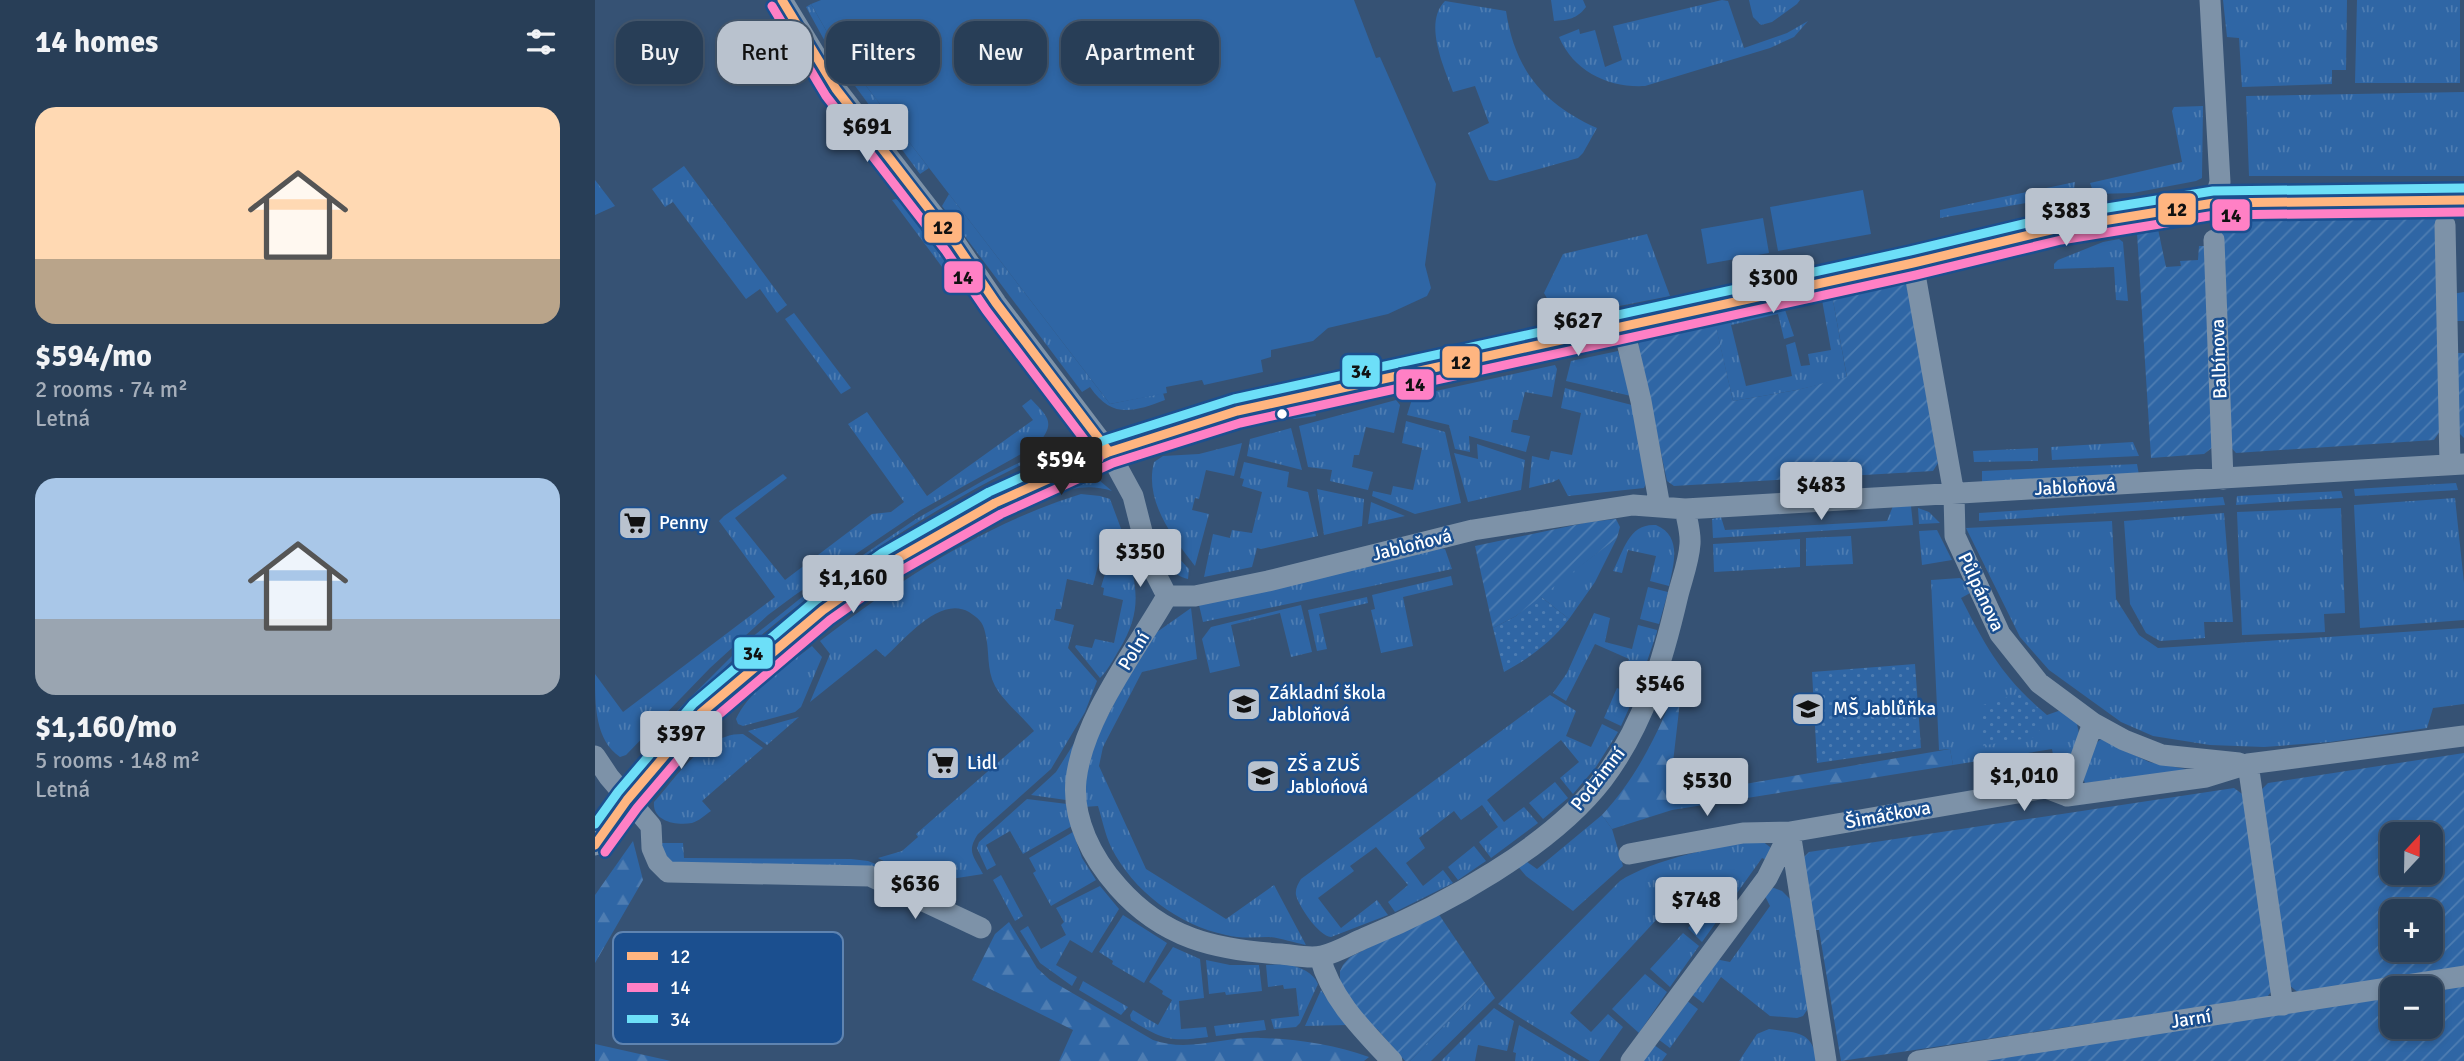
<!DOCTYPE html>
<meta charset="utf-8">
<style>
body{margin:0;font-family:Signika,sans-serif;background:#344961;color:#f1f3f6;height:100vh;display:flex;flex-direction:column;font-size:26px;white-space:nowrap}
*{box-sizing:border-box;margin:0}
p{font-size:23px;color:#a5aeba}
.icon{flex:none;width:38px;height:38px;fill:none;stroke:currentColor;stroke-width:2;stroke-linecap:round;stroke-linejoin:round}
.map{position:relative;flex:1;overflow:hidden}
.panel{display:flex;flex-direction:column;background:#283e57;width:595px}
.panel>*{flex:none}
.banner{position:absolute;left:21px;top:21px;width:665px;height:63px;display:flex;gap:14px}
.needle{width:46px;rotate:22deg}
.buttons{position:absolute;left:1785px;top:822px;display:grid;gap:14px}
.buttons a{display:grid;place-items:center;width:63px;height:63px;border-radius:14px;background:#283e57;box-shadow:0 4px 10px #0003,0 0 0 2px #44576d;font-size:35px}
.price{position:absolute;translate:-50% -60px;padding:0 16px;border-radius:7px;background:#b9c2ce;color:#111;font-size:23px;line-height:46px;filter:drop-shadow(0 2px 4px #0008)}
.price::after{content:'';position:absolute;left:50%;top:42px;width:21px;height:16px;margin-left:-10px;background:inherit;clip-path:polygon(0 0,100% 0,50% 100%)}
.price.selected{background:#222;color:#fff}
ul{padding:0;list-style:none}
li{display:grid;align-content:center;gap:14px;height:371px;padding:0 35px}
li span{display:grid;place-items:center;height:217px;border-radius:21px;color:#555}
li>.icon{margin-inline-start:auto}
span .icon{width:126px;height:126px;fill:#fffc;stroke-width:1}
li b{font-size:30px}
h2{display:flex;justify-content:space-between;align-items:center;height:84px;padding:0 35px;font-size:30px}
.tag{padding:0 24px;border-radius:21px;background:#283e57;box-shadow:0 4px 10px #0003,0 0 0 2px #44576d;font-size:24px;line-height:63px}
.tag.selected{background:#b9c2ce;color:#111}
main{display:flex;flex:1;min-height:0}
.map>svg:first-child{display:block}
.grass{fill:url(#grass-tufts)}
.forest{fill:url(#forest-firs)}
.park{fill:url(#park-dots)}
.garden{fill:url(#garden-furrows);fill-rule:evenodd}
.pitch{fill:#2f66a5}
.lines{fill:none;stroke-linecap:round;stroke-linejoin:round}
.minor{stroke:#7d92a8;stroke-width:21}
.bus-1-casing{stroke:#1b4f8f;stroke-width:14}
.bus-2-casing{stroke:#1b4f8f;stroke-width:14}
.bus-3-casing{stroke:#1b4f8f;stroke-width:14}
.bus-1{stroke:#ffb580;stroke-width:9}
.bus-2{stroke:#ff80c5;stroke-width:9}
.bus-3{stroke:#6ddff8;stroke-width:9}
.bus-dot{fill:#fff;stroke:#1b4f8f;stroke-width:2.5}
.labels{text-anchor:middle;dominant-baseline:central;stroke-width:5;stroke-linejoin:round;paint-order:stroke}
.street-label{font-size:19px;fill:#fff;stroke:#1b4f8f}
.poi-label{font-size:19px;fill:#fff;stroke:#1b4f8f;text-anchor:start}
.key{fill:#1b4f8f;stroke:#5f84b1;stroke-width:2}
.key-label{font-size:19px;fill:#fff}
.line-badge{stroke:#1b4f8f;stroke-width:2.5}
.pale-badge-label{font-size:19px;text-anchor:middle;font-weight:bold;fill:#111}
</style>
<main>
<section class="panel">
<h2>14 homes<svg class="icon" aria-label="filters" viewBox="0 0 24 24"><path d="M4 7h16M4 17h16"/><circle cx="9" cy="7" r="2"/><circle cx="15" cy="17" r="2"/></svg></h2>
<ul>
<li><span style="background:linear-gradient(#ffd9b3 70%,#b9a48a 0)"><svg class="icon" aria-label="home" viewBox="0 0 24 24"><path d="M3 11l9-7 9 7M6 9v11h12V9"/></svg></span><div><b>$594/mo</b><p>2 rooms · 74 m²</p><p>Letná</p></div></li>
<li><span style="background:linear-gradient(#a9c7e8 65%,#9aa5b1 0)"><svg class="icon" aria-label="home" viewBox="0 0 24 24"><path d="M3 11l9-7 9 7M6 9v11h12V9"/></svg></span><div><b>$1,160/mo</b><p>5 rooms · 148 m²</p><p>Letná</p></div></li>
</ul>
</section>
<div class="map">
<svg width="1869" height="1061" viewBox="0 0 1869 1061">
<defs>
<pattern id="grass-tufts" width="24" height="20" patternUnits="userSpaceOnUse" patternTransform="scale(1.75)"><rect width="24" height="20" fill="#2f66a5"/><path d="M3 7l-1-3M5 7V3M7 7l1-3M15 17l-1-3M17 17v-4M19 17l1-3" fill="none" stroke="#4e7db2"/></pattern>
<pattern id="forest-firs" width="22" height="20" patternUnits="userSpaceOnUse" patternTransform="scale(1.75)"><rect width="22" height="20" fill="#2f66a5"/><path d="M5 1l3.5 6h-7zM16 11l3.5 6h-7z" fill="#4e7db2"/></pattern>
<pattern id="park-dots" width="8" height="8" patternUnits="userSpaceOnUse" patternTransform="scale(1.75)"><rect width="8" height="8" fill="#2f66a5"/><path d="M2 2h.1M6 6h.1" fill="none" stroke="#4e7db2" stroke-width="1.8" stroke-linecap="round"/></pattern>
<pattern id="garden-furrows" width="10" height="10" patternUnits="userSpaceOnUse" patternTransform="scale(1.75)"><rect width="10" height="10" fill="#2f66a5"/><path d="M-1 1l2-2M0 10L10 0M9 11l2-2" fill="none" stroke="#4e7db2"/></pattern>
</defs>
<rect width="100%" height="100%" fill="#365274"/>
<path class="grass" d="M956 0H988L991 7C982 19 973 20 959 21Z
M1127 0 1133 1 1149 48 1192 33 1213 21 1199 37 1175 48 1050 86C1014 88 979 72 964 37L984 29 985 34 1000 30 1010 67 1027 60 1018 26Z
M1154 0H1205L1202 4 1177 22 1166 25 1158 17Z
M1628 0H1752L1751 70H1737V84L1647 87 1644 38 1632 37Z
M1762 0H1865V83H1760Z
M850 1 911 11C920 70 948 104 1002 128L988 153 983 158 901 181 894 180 873 133 894 123 880 86 858 92C849 67 828 23 850 1Z
M216 4 232 32 238 28 248 43 242 48 334 168 325 174 238 56 211 7Z
M1869 92V176H1654L1651 96Z
M1608 106 1607 178 1601 181 1538 193 1499 194 1495 183 1587 162 1577 111 1579 107Z
M89 166 192 305 182 313 165 289 151 299 78 202 70 207 57 189Z
M0 180 20 206 0 215Z
M1480 182 1479 190 1476 193 1450 199 1448 194 1436 197 1437 202 1345 218V210Z
M354 194 515 404 568 393 570 400C538 412 517 419 495 387L487 392 347 206Z
M301 199 306 202 358 272 353 275 297 200Z
M1052 234 1075 296 963 318 949 293 968 254Z
M1524 239 1528 242 1533 301 1521 300 1519 267 1459 269V264L1463 260 1508 242Z
M1869 292V321H1858L1857 294Z
M1237 295 1252 378 1202 390 1138 401 1120 323 1189 307 1199 336 1189 339 1183 314 1136 325 1151 386 1197 376 1191 345 1200 342 1206 366 1215 365 1213 354 1236 350 1227 300Z
M199 313 256 388 246 394 190 319Z
M1023 351 1036 396 971 381 976 361Z
M960 365 962 369 957 397 930 392 923 420H918L916 432 935 436 931 452 874 436 875 452 860 449 854 425 812 415 818 396Z
M970 388 1037 405 1053 479 1049 488 973 496 964 479 958 482 934 488 937 456 954 460 956 451 977 455 986 413 966 408Z
M436 399C454 418 461 423 442 445L326 510 200 595 173 615 115 668 31 755 25 757C0 740 0 705 0 674L28 712 180 597 124 521 129 516 188 474 192 478 140 518 190 580 277 514 296 512 309 502 253 424 272 412 332 496 438 420 427 406Z
M801 400 805 405 799 433 771 427 764 455H759L757 467 778 472 773 490 735 481 737 470 713 467 704 426Z
M718 404 721 416 699 419 693 416 708 407Z
M811 421 850 432 866 503 820 514 777 496 778 491 796 495 798 486 818 490 827 448 807 443Z
M696 428 707 470 652 456 655 439Z
M1538 442 1544 456 1457 460 1456 447Z
M647 443 639 476 611 470 604 499 600 498 597 510 614 514 600 566C577 536 549 501 559 462L568 456 604 454Z
M882 444 930 460 926 490 873 502 859 453 883 459Z
M1443 448V461L1379 462 1378 451Z
M438 456 436 460C333 510 235 575 149 650 121 675 96 702 70 729L67 726 151 642 212 593 321 519 391 479Z
M649 462 694 472 692 487 713 492 723 536 666 549 662 548 657 567 609 577 618 534 635 538 637 530 657 533 667 492 647 486 649 479 645 478Z
M1542 464 1544 475 1387 484V471Z
M490 477 505 481 517 491C482 479 448 498 416 513 354 542 296 577 241 618 208 642 178 671 146 697L159 677 203 641 326 553 386 520 476 479Z
M1861 483 1863 490 1760 496 1759 489Z
M722 489 769 499 767 526 729 535Z
M1746 491 1748 498 1641 505 1642 496Z
M486 494 505 496 515 499 528 534 506 554 498 585 472 579 466 609H461L459 620 479 625 473 648 502 681 490 712 456 769 383 834C371 852 379 856 388 874L330 883 283 858 307 851 323 837 321 834 439 731C427 716 409 702 400 686 391 669 395 650 390 632 388 622 383 618 374 612 345 595 310 639 290 657L281 649 215 702 235 654 225 641C304 580 389 524 486 494Z
M1628 497 1630 505 1384 521V513Z
M1860 498 1869 583V620L1765 628 1759 505Z
M776 502 810 516 773 524Z
M1298 506H1316L1318 525 1118 538 1117 519 1126 517 1130 530 1292 521Z
M1323 508 1334 512 1345 523 1324 524Z
M1746 508 1750 613 1729 614 1730 632 1647 635 1642 512Z
M1629 513 1638 622H1609L1610 638 1565 641 1551 633 1535 604 1529 521Z
M1517 521 1521 599 1544 635 1563 648 1869 628V704L1838 708 1832 728 1735 742 1669 747 1615 745 1558 736 1526 722 1454 670 1425 637 1371 528Z
M1061 525C1087 536 1079 563 1074 586L1055 581 1061 556 1033 550 1027 573 1018 571C1029 550 1034 523 1061 525Z
M1342 530 1357 560 1327 565 1324 531Z
M1256 536 1258 564 1211 566V538Z
M1022 538 1000 582 974 619 945 596Z
M1205 539V567L1119 572 1118 544Z
M571 542 575 549 594 569 593 579C578 575 565 563 561 548L562 543Z
M531 545C542 588 548 610 524 650 518 660 513 670 505 678L480 647 481 645 497 648 500 639 519 643 528 600 508 595 509 588 506 587 514 561Z
M844 548 850 549 857 569 608 622 604 605Z
M856 576 858 585 808 597 818 646 786 653 776 610 780 609 777 595Z
M1365 578 1379 591 1366 598C1392 649 1407 677 1452 715L1469 709 1481 720 1484 733 1474 770 1460 766 1457 749 1358 765 1355 749 1344 750 1336 580Z
M1053 587 1073 592 1064 624 1045 619Z
M772 597 773 603 724 614 732 649 722 651 713 610Z
M706 605 717 652 696 657 685 613 636 625 645 666 615 673 607 639 616 627Z
M596 608 602 659 547 672 508 747 504 766 551 869 631 919 679 885 711 945C699 943 686 938 674 937 660 937 646 939 631 935 583 925 538 891 516 847 510 834 507 819 503 806L488 807 491 774 500 740 543 658 562 632Z
M999 613 1015 618 1010 642 1037 649 1043 625 1062 630V632L1043 688 1025 682 1034 659 1000 644 971 701 958 693 972 673Z
M217 646 227 657 206 707 200 712 148 726 143 724 141 719C153 691 193 665 217 646Z
M1022 688 1040 695 1026 726 1009 718Z
M955 695 981 711 971 736 996 747 1007 724 1023 732 1001 767 978 794 965 778 984 762 966 740 892 800 909 822 929 807 943 823 896 858 884 842 903 827 887 805 866 820 859 811 824 838 830 848 811 863 828 886 848 870 858 883 800 912 793 902 813 885 781 847 755 866 759 871 723 898 746 928 782 900 793 915 736 937C724 936 704 907 701 895 700 889 703 884 706 879Z
M204 717 172 745 153 731Z
M148 734 168 748 107 801 116 811C110 815 104 821 97 823 81 826 57 821 59 802 82 776 110 733 148 734Z
M483 737 471 800 436 795 461 772Z
M1506 739 1554 762 1601 771 1490 783 1488 778 1498 746Z
M960 782 973 798 948 819 934 803Z
M432 799 472 804 477 826 428 854 415 831 391 845 401 865 392 870 382 848 384 842Z
M1007 815 1017 829 1028 866 978 911 931 876 921 864 928 859 942 869Z
M478 832 487 858 501 880 456 906 438 873 441 871 434 858Z
M1167 841 1175 847 1177 852 1172 860 1167 858 1107 942 1093 928 1109 910 1088 891 975 1013 996 1032 1013 1014 1028 1027 1004 1061H995L903 1004 1025 881C1056 860 1128 844 1167 841Z
M62 843H88L89 858 256 859 273 861 283 865 280 869 75 862Z
M879 846 891 861 863 880 853 867Z
M406 875 428 916 420 921 398 880Z
M505 886 524 909 497 953 475 940 461 965 482 977 477 986 445 963 425 931 433 926 446 949 471 935 466 925 469 922 461 908Z
M1179 888 1187 891 1195 899 1214 1007 1208 1016 1202 1018 1175 1016 1126 977 1108 1003 1095 993 1120 959 1135 962 1175 906 1168 892 1170 889Z
M528 915 572 943 549 983 517 964 518 961 504 952Z
M1088 933 1104 946 1075 987 1055 969Z
M578 947 605 959 609 998 584 1001 586 1029 611 1027 613 1037C575 1042 568 1040 536 1020L535 1015 538 1010 563 1025 577 1000 567 994 568 991 554 982Z
M611 960 635 965H664L667 991 631 995 630 992 614 994Z
M694 964C706 968 718 972 723 984L705 1023 701 1027 679 1029 676 1019 704 1016 701 988 689 989 688 985 673 987 671 965Z
M1050 974 1072 992 1044 1033 1017 1009Z
M488 981 533 1007 526 1015 484 990Z
M890 983 900 998 836 1061H815Z
M726 990 751 1025 710 1026Z
M1091 1000 1103 1009 1075 1048 1063 1039Z
M899 1008 919 1021 912 1051 883 1045 880 1061H846Z
M669 1020 671 1030 621 1036 619 1026Z
M924 1025 984 1061H920L921 1053 918 1052Z
M1174 1029C1202 1033 1217 1030 1222 1061H1144L1162 1034Z
M1059 1045 1072 1054 1067 1061H1047Z"/>
<path class="forest" d="M1089 667 1074 797 1355 749 1358 765 1077 810 1017 829 1007 815C1046 773 1069 721 1089 667Z
M38 841 48 880 0 963V895Z
M414 922 442 968 455 980 558 1040C594 1053 629 1036 666 1038 702 1039 740 1045 774 1057L769 1061H464L478 1030 377 980 400 934Z
M0 1044 76 1061H0Z"/>
<path class="park" d="M945 596 974 619C956 642 935 658 909 672L898 628 921 616Z
M1320 664 1326 748 1222 763 1217 672Z
M1426 693 1454 719 1439 737 1386 746 1388 705Z"/>
<path class="garden" d="M1842 215 1845 431 1839 440 1641 453 1633 444 1626 220 1658 217Z
M1563 229 1571 267 1586 266 1585 261 1603 260 1604 246H1612L1618 447 1609 454 1556 458 1542 233Z
M1310 280 1312 281 1343 463 1338 471 1079 486 1072 481 1043 347 1045 339 1120 322 1138 401 1202 390 1252 377 1237 295Z
M1860 353H1869V438L1861 430Z
M1021 519 1025 527 1022 538 921 616 898 628 880 546 994 522Z
M1869 753V967L1705 994 1694 985 1663 793 1673 783ZM1797 835H1836V873H1797ZM1797 912H1836V950H1797Z
M1639 788 1650 796 1680 987 1672 997 1246 1061 1224 930H1218L1207 859 1214 852Z
M843 913 890 983 815 1061H810L782 1029H779L754 999 745 981V971L748 965 755 957Z
M1869 985V1061H1367L1797 996V1027H1836V991Z"/>
<path class="pitch" d="M226 0H759L781 58 785 57 841 184 830 265 836 288 832 296 793 314 733 328 718 341 676 350V357L666 360 668 372 609 385 607 380 571 387 572 393 515 404 242 48 248 42 238 28 232 32 216 4Z
M1268 190 1276 234 1183 251 1175 207Z
M1168 218 1174 253 1112 264 1106 229Z"/>
<g class="lines">
<path class="minor" d="M187 0 241 89 361 244 401 303 514 452 538 496 555 563 572 596
M1615 0 1625 182 1619 203
M1850 225 1855 465
M1619 240 1628 479
M1318 263 1359 494 1360 536 1405 634 1444 683 1498 723 1529 740 1567 755 1644 763
M1090 509 1869 464
M572 596C541 650 488 718 481 780 477 819 497 858 523 887 568 938 620 950 686 954 698 955 715 959 727 956 741 953 756 944 770 938 848 906 956 847 1008 779 1049 725 1068 660 1083 595 1087 579 1094 561 1095 544 1096 533 1092 520 1090 509L1065 507 1046 401 1028 325
M572 596H600L673 581 878 530 1038 505 1065 507
M0 756 14 777 56 826 57 848 63 862 73 872 275 876 386 928
M1653 764 1688 1005
M1472 796 1498 723
M1195 832 1231 1061
M0 845 32 800 106 713 163 663 228 610 293 564 400 503 514 452 642 411 750 386 964 341 1318 263 1464 228 1619 203 1869 200
M1034 854 1148 833 1195 832 1451 788 1472 796 1611 777 1653 764 1869 736
M725 957C736 999 768 1030 797 1061
M1036 1061 1172 878 1195 832
M1323 1061 1869 976"/>
<g class="bus-1-casing">
<path id="bus-1" d="M187 0 241 89 361 244 401 303 514 452
M0 845 32 800 106 713 228 610 293 564 400 503 514 452 642 411 1318 263 1464 228 1619 203 1869 200"/>
</g>
<g class="bus-2-casing">
<path id="bus-2" d="M177 6 231 96 351 251 391 310 504 459
M10 852 42 808 115 722 235 620 300 574 406 514 518 463 645 423 1321 275 1466 240 1620 215 1869 212"/>
</g>
<g class="bus-3-casing">
<path id="bus-3" d="M0 824 23 792 98 704 221 600 287 553 394 492 510 440 639 399 1315 251 1462 216 1618 191 1869 188"/>
</g>
<use href="#bus-1" class="bus-1"/>
<use href="#bus-2" class="bus-2"/>
<use href="#bus-3" class="bus-3"/>
</g>
<defs>
<g id="supermarket-square" transform="scale(1.75)"><rect x="-9" y="-9" width="18" height="18" rx="4" fill="#b9c2ce" stroke="#1b4f8f"/><path d="M-6-5.5h2.5l.6 2H6L4.5 2H-2.5L-4.4-4H-6ZM-1.5 3.2a1.3 1.3 0 1 0 .1 0ZM3 3.2a1.3 1.3 0 1 0 .1 0Z" fill="#111"/></g>
<g id="school-square" transform="scale(1.75)"><rect x="-9" y="-9" width="18" height="18" rx="4" fill="#b9c2ce" stroke="#1b4f8f"/><path d="M0-5L7-2L0 1L-7-2ZM-4 1L0 2.5L4 1V4Q0 6-4 4Z" fill="#111"/></g>
</defs>
<g fill-rule="evenodd">
<use href="#supermarket-square" x="40" y="523"/>
<use href="#school-square" x="649" y="704"/>
<use href="#school-square" x="1213" y="709"/>
<use href="#supermarket-square" x="348" y="763"/>
<use href="#school-square" x="668" y="776"/>
</g>
<circle class="bus-dot" cx="687" cy="414" r="6"/>
<g class="labels">
<g class="street-label">
<text transform="translate(1624 359) rotate(-92)">Balbínova</text>
<text transform="translate(1480 487) rotate(-3)">Jabloňová</text>
<text transform="translate(817 545) rotate(-14)">Jabloňová</text>
<text transform="translate(1386 592) rotate(65)">Půlpánova</text>
<text transform="translate(539 651) rotate(-58)">Polní</text>
<text transform="translate(1003 779) rotate(-52)">Podzimní</text>
<text transform="translate(1293 815) rotate(-10)">Šimáčkova</text>
<text transform="translate(1596 1019) rotate(-9)">Jarní</text>
</g>
<g class="poi-label">
<text x="64" y="523">Penny</text>
<text x="674" y="693">Základní škola<tspan x="674" dy="22">Jabloňová</tspan></text>
<text x="1238" y="709">MŠ Jablůňka</text>
<text x="372" y="763">Lidl</text>
<text x="692" y="765">ZŠ a ZUŠ<tspan x="692" dy="22">Jablońová</tspan></text>
</g>
</g>
<rect x="18" y="932" width="230" height="112" rx="10" class="key"/>
<rect x="32" y="952" width="31" height="8" fill="#ffb580"/>
<rect x="32" y="983" width="31" height="9" fill="#ff80c5"/>
<rect x="32" y="1015" width="31" height="8" fill="#6ddff8"/>
<g class="key-label">
<text x="75" y="963">12</text>
<text x="75" y="994">14</text>
<text x="75" y="1026">34</text>
</g>
<g class="line-badge">
<rect x="1562" y="192" width="40" height="34" rx="7" fill="#ffb580"/>
<rect x="1616" y="198" width="40" height="34" rx="7" fill="#ff80c5"/>
<rect x="328" y="211" width="40" height="33" rx="7" fill="#ffb580"/>
<rect x="348" y="260" width="41" height="34" rx="7" fill="#ff80c5"/>
<rect x="846" y="345" width="40" height="34" rx="7" fill="#ffb580"/>
<rect x="746" y="354" width="40" height="34" rx="7" fill="#6ddff8"/>
<rect x="800" y="368" width="40" height="33" rx="7" fill="#ff80c5"/>
<rect x="138" y="636" width="41" height="34" rx="7" fill="#6ddff8"/>
</g>
<g class="pale-badge-label">
<text x="1582" y="216">12</text>
<text x="1636" y="222">14</text>
<text x="348" y="234">12</text>
<text x="368" y="284">14</text>
<text x="866" y="369">12</text>
<text x="766" y="378">34</text>
<text x="820" y="391">14</text>
<text x="158" y="660">34</text>
</g>
</svg>
<div class="buttons">
<a><svg class="needle" viewBox="-14 -14 28 28"><path d="M0-13l5 13h-10z" fill="#e53935"/><path d="M0 13l5-13h-10z" fill="#a5aeba"/></svg></a>
<a>+</a>
<a>−</a>
</div>
<b class="price" style="left:272px;top:164px">$691</b>
<b class="price" style="left:1471px;top:248px">$383</b>
<b class="price" style="left:1178px;top:315px">$300</b>
<b class="price" style="left:983px;top:358px">$627</b>
<b class="price selected" style="left:466px;top:497px">$594</b>
<b class="price" style="left:1226px;top:522px">$483</b>
<b class="price" style="left:545px;top:589px">$350</b>
<b class="price" style="left:258px;top:615px">$1,160</b>
<b class="price" style="left:1065px;top:721px">$546</b>
<b class="price" style="left:86px;top:771px">$397</b>
<b class="price" style="left:1429px;top:813px">$1,010</b>
<b class="price" style="left:1112px;top:818px">$530</b>
<b class="price" style="left:320px;top:921px">$636</b>
<b class="price" style="left:1101px;top:937px">$748</b>
<div class="banner">
<a class="tag">Buy</a>
<a class="tag selected">Rent</a>
<a class="tag">Filters</a>
<a class="tag">New</a>
<a class="tag">Apartment</a>
</div>
</div>
</main>
